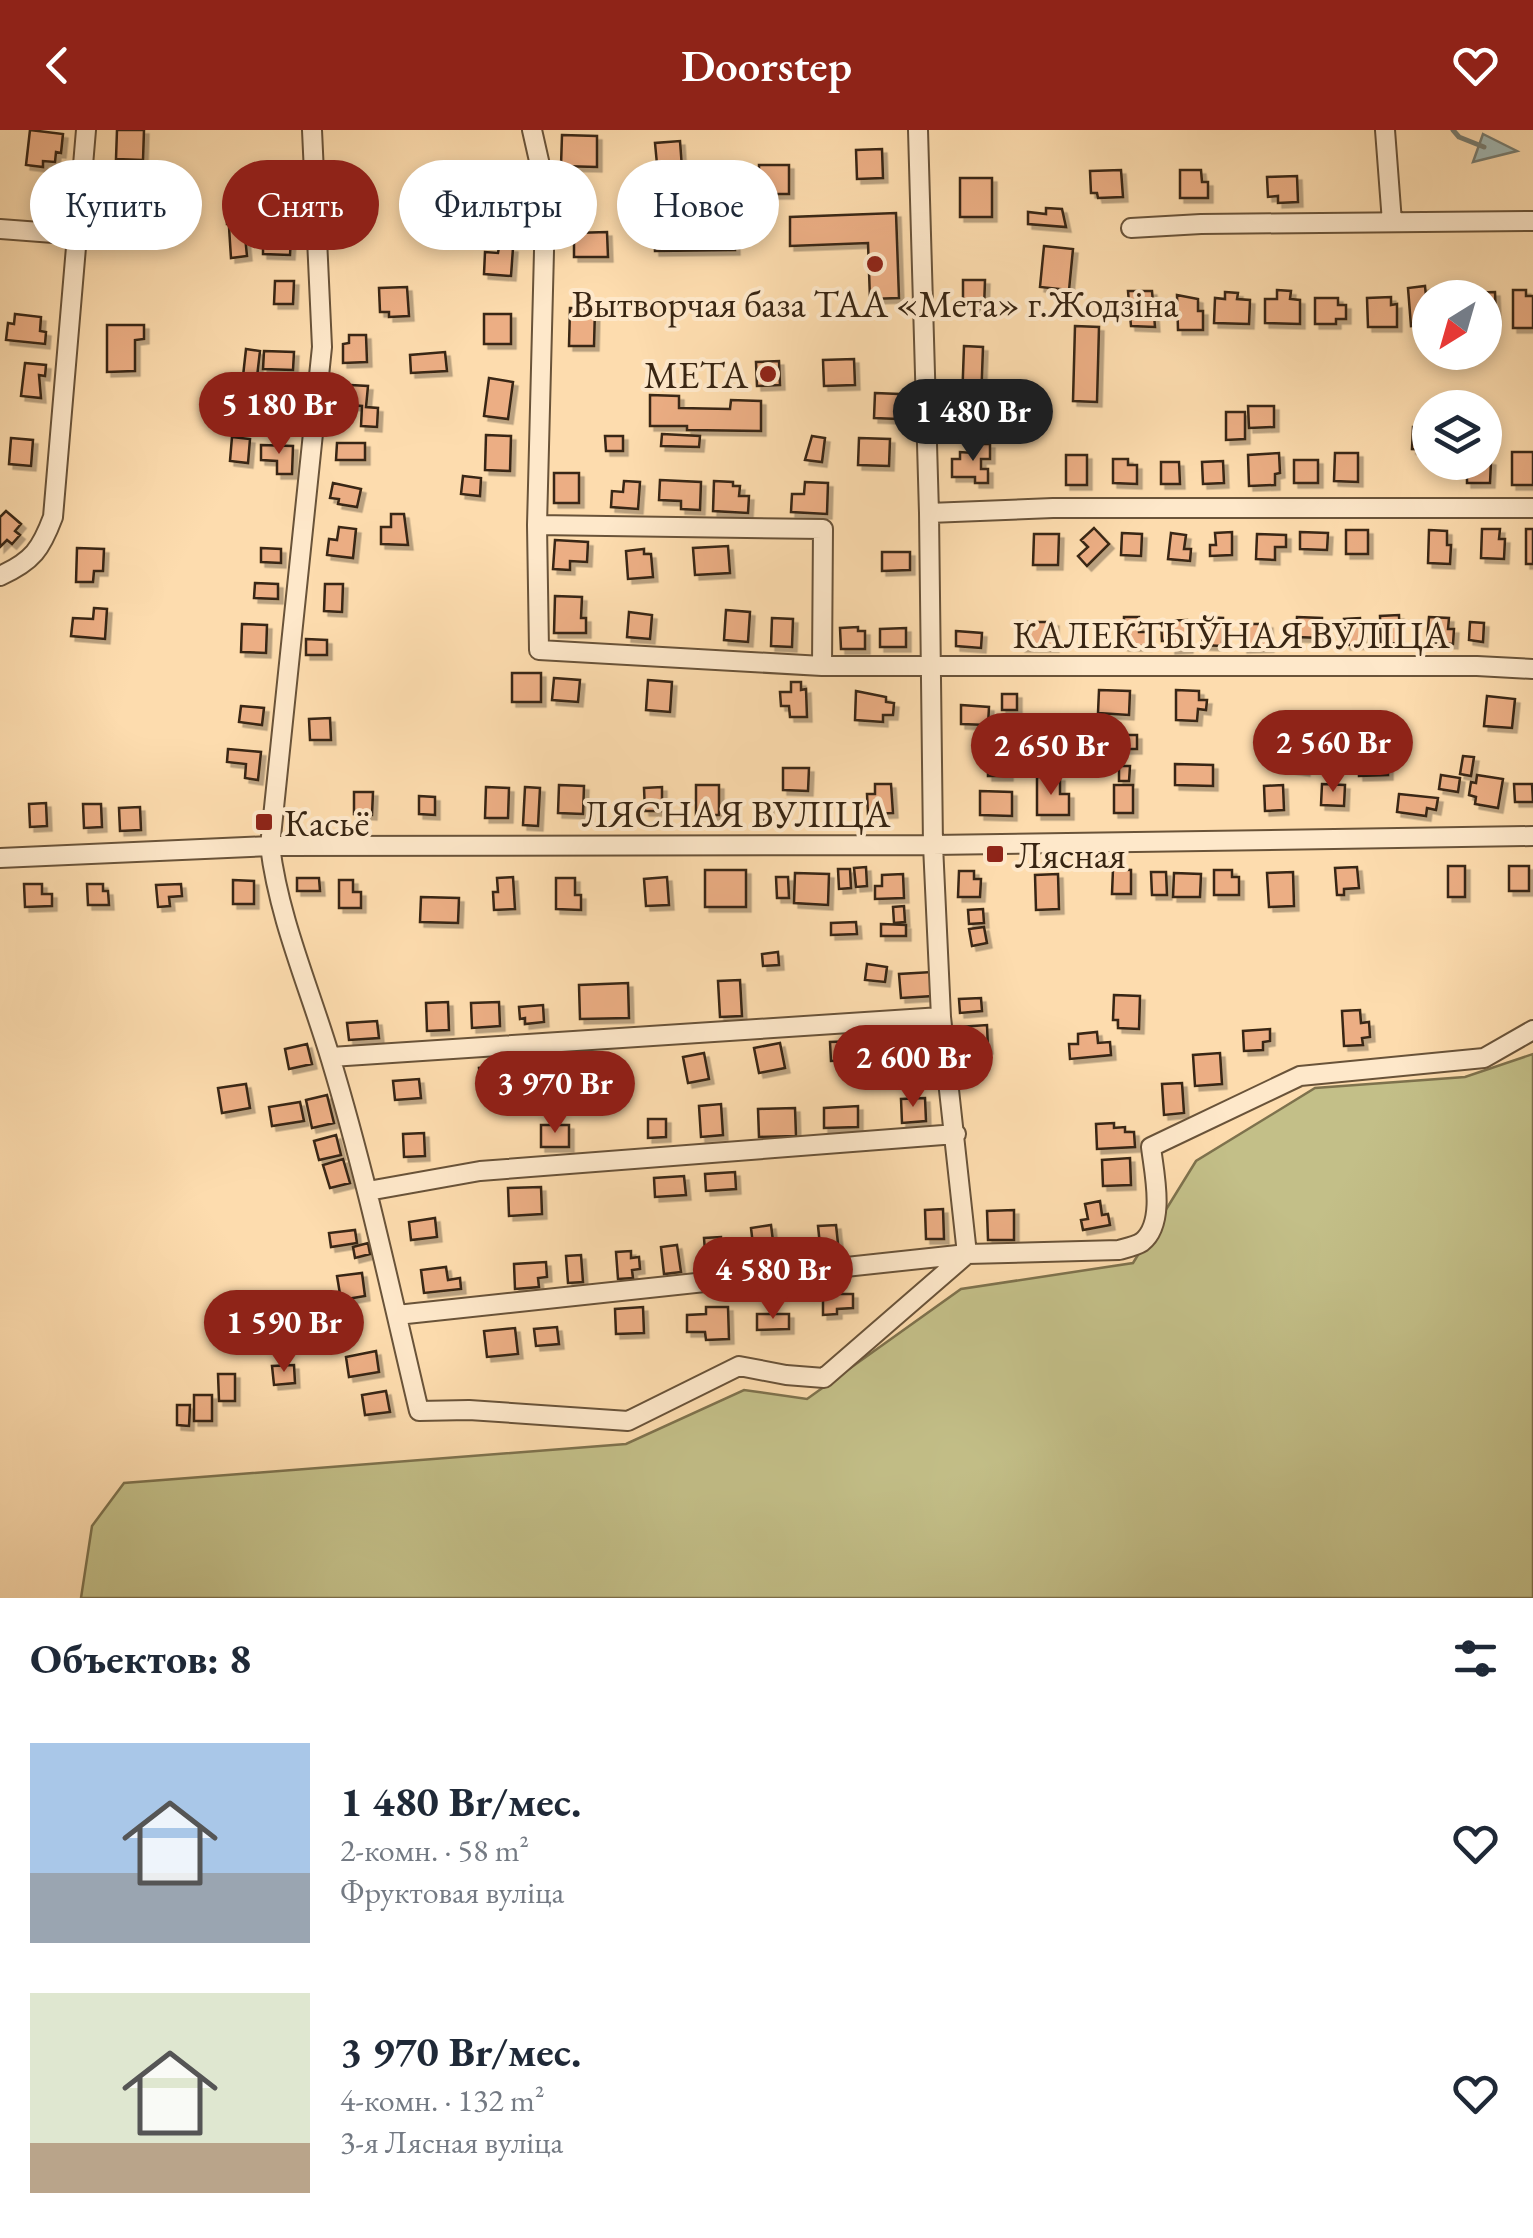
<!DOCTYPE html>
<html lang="ru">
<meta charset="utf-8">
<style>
body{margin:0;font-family:"EB Garamond",serif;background:#f2f2f3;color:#1f2937;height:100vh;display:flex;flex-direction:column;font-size:38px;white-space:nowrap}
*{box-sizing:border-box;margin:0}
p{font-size:32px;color:#747a83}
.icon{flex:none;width:55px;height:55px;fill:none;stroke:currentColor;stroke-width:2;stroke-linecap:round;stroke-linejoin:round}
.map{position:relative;height:1468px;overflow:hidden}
.drawer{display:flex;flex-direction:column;background:#fff;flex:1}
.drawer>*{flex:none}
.top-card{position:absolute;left:30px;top:30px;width:1000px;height:90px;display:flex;gap:20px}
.needle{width:65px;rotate:217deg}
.buttons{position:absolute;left:1412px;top:150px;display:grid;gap:20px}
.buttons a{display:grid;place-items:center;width:90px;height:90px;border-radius:50%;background:#fff;box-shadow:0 5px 15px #0003;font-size:50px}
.price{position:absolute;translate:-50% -85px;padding:0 22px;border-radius:35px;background:#8f2418;color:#fff;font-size:32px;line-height:65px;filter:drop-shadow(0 2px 5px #0008)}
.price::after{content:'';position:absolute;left:50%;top:60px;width:30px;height:22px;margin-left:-15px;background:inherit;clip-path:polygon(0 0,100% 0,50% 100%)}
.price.active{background:#222;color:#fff}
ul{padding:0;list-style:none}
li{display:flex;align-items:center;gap:30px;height:250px;padding:0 30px}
li span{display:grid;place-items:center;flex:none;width:280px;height:200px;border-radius:0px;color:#555}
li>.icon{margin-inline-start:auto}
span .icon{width:120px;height:120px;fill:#fffc;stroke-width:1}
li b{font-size:42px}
h2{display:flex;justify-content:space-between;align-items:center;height:120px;padding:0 30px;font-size:42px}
.tag{padding:0 35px;border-radius:45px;background:#fff;box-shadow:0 5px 15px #0003;font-size:35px;line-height:90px}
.tag.active{background:#8f2418;color:#fff}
header{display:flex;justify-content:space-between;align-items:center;height:130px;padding:0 30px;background:#8f2418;color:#fff;font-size:45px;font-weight:600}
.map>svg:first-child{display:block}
.green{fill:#c3bf88;stroke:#7e724d;stroke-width:2.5}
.water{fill:#a2b9b4;stroke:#787e73;stroke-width:2.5}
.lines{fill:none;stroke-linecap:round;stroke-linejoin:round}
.stream{stroke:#787e73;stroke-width:5}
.building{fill:#ecae84;stroke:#382512;stroke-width:2.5;filter:url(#shadow)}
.street-casing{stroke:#695339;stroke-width:22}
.street{stroke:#fee8ca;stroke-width:18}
.poi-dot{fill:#8f2418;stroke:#fee8ca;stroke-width:4}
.labels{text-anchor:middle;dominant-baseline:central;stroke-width:8;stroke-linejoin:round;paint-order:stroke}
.poi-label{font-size:38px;fill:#382512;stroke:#fee8ca;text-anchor:start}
.street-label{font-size:38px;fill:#382512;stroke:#fee8ca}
</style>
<header><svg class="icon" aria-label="back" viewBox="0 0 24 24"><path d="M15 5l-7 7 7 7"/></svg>Doorstep<svg class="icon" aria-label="heart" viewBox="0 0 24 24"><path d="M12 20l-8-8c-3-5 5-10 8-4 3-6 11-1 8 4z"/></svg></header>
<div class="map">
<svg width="1533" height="1468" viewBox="0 0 1533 1468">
<defs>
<filter id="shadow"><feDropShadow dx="4.5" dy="4.5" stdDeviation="0" flood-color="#0004"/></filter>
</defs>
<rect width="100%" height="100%" fill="#fddcae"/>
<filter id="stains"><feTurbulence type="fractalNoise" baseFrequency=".002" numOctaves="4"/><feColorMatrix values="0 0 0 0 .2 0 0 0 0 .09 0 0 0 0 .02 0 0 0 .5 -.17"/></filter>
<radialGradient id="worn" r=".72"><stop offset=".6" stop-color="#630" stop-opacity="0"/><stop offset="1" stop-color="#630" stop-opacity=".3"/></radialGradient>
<path class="green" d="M1533 924V1468H81L92 1396 124 1353 626 1314 744 1260 807 1269 961 1159 1133 1133 1196 1031 1315 958 1465 947Z"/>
<path class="water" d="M1483 4 1517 21 1473 32Z"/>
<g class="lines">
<path class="stream" d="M1453 0 1459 7 1484 17"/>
</g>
<path class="building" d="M30 0 63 4 61 23 56 22 55 32 43 31V37L26 35Z
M117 0H144L143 30 116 29Z
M562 5 597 6V37L561 36Z
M680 11 682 38 667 39 670 65 660 66 655 13Z
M882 19 883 48 857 49 856 20Z
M759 35H789V64H759Z
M726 36 723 73H710L709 37Z
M485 39H515V66L484 65Z
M1121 40 1123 67 1098 68 1097 63H1091L1090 41Z
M1180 40H1201L1202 52H1208V68H1180Z
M1297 46 1298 72 1278 73V66L1268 67 1267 47Z
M960 48H992V87H960Z
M332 56 352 60 346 87 327 83Z
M227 61 255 62 254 95 227 94Z
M1046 78 1062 79 1066 97 1028 94V82L1046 84Z
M896 83 899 168 870 169 868 113 790 116V87Z
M108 84H127V112H108Z
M734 89 735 120 655 121 654 91Z
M244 96 247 126 231 128 229 97Z
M607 102 608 127H574V103Z
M263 107 291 108 290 125 263 124Z
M1044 116 1073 119 1069 160 1040 157Z
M499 117 513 118 511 146 484 144 485 122 498 123Z
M963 150H985L984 179H971V174H963Z
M275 151H294L293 174H274Z
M1425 156 1426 166 1442 164V168H1430V194L1411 196 1408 158Z
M407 157 409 186 389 187V182H380L379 158Z
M1277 160 1291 161 1290 169 1300 170V194L1265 193V169H1277Z
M1513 160H1526V166H1533V198H1513Z
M1128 161H1152L1155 197 1131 196Z
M1225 162 1238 163 1237 169 1250 170 1249 194 1214 193 1215 168 1225 169Z
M1495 162 1496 189H1485V168H1464V163Z
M1177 165 1198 169V181H1203V200H1178Z
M1391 167V175L1397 174V197H1368L1367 168Z
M1315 168H1338V175H1346V189H1336V194H1315Z
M570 178 595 179 594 216H569Z
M15 184 41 187 40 201 46 202 45 214 6 210 8 193 14 194Z
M484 184H511V214H484Z
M107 195H144V209L135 210V241L107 242Z
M1075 196 1099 197 1097 272 1073 271Z
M349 205H366L367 232 343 233V214L349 213Z
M964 216 983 217 981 272H962Z
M246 219 260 221 257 247 243 246Z
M264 221 294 222 293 240 263 239Z
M445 222 447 241 411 243 410 225Z
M854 229 855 255 824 256 823 230Z
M779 231 780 255 757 256 756 232Z
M25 233 46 235 45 246 39 245 41 268 21 266Z
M489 248 513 252 508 289 484 286Z
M350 255 368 256 366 277 378 278 377 297 361 296 362 276 349 275Z
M875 263 899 264 898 289 874 288Z
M650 265 679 266V278L730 279 731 270 761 271V301L687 300V296H650Z
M1248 276H1274V297L1249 298Z
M263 280H292V299H263Z
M1226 282H1245V309L1226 310Z
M1413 297 1430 298V320L1412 319Z
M662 304 700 306 699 317 661 316Z
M486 305 511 306 510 341 485 340Z
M605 306H623V321H606Z
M812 306 825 308 822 332 805 330Z
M232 307 250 309 248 333 230 331Z
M11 308 33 310 31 336 9 334Z
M859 308 890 309 889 336 858 335Z
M337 313H365V330H336Z
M973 314H990V329H981V339H988V353H975V347H952V329H960V322L973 323Z
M261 315 293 316 292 344H277V331L261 330Z
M1512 322H1533V355H1512Z
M1279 323 1280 343 1275 344V355L1249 356 1248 325Z
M1335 323H1358V352L1334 351Z
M1066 325H1087V355H1066Z
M1113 329H1128V335H1137V354L1113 353Z
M1294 330H1318V353H1294Z
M1485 330 1491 331 1490 353H1467V332Z
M1223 331 1224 353 1203 354 1202 332Z
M1161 332H1179L1180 354H1161Z
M554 343H579V373H554Z
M463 346 481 348 480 366 461 364Z
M660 350 701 352 700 380 681 379V371L659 370Z
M624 351 640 352 638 379 611 377 612 361 623 362Z
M714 351 733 352V356H740L739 366H749L748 383 713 381Z
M805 352 828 353 827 384 791 382 792 364H804Z
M333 353 361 359 357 377 338 374 339 369 330 368Z
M6 381 21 394 15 401 20 405 12 414 7 410 0 417V387Z
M391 384H404L408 415 381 414V397H391Z
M339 397 356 399 353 428 327 425 329 409 337 410Z
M1094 398 1109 414 1087 436 1078 426 1088 417 1081 410Z
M1482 399H1500L1499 409H1505L1504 429 1481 428Z
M1526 399H1533V434H1526Z
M1346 400H1368V424H1346Z
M1429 400 1447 401V415H1451L1450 434 1428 433Z
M1232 402V425L1210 426V415H1216L1215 403Z
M1300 402 1328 403 1327 420 1300 419Z
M1122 403 1142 404 1141 426 1121 425Z
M1171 403 1186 405 1184 419H1191L1190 431 1168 429Z
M1034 404H1059L1058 435H1033Z
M1257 404 1286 405V417H1275V430L1256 429Z
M555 410 588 412 587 432 570 431V440L553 439Z
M728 416 730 443 695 445 693 418Z
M77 418 104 419 103 441H94L93 452H76Z
M261 418 281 419V433L261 432Z
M644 419V424H651L653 447 628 449 626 421Z
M882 422H910V440L882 441Z
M255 453 278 454V469L254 468Z
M325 454H343L342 482 324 481Z
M555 466 582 467 581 488H586V503H554Z
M94 478 107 479 105 509 71 506 73 488 93 489Z
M726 480 750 482 748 512 724 510Z
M629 482 652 485 650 509 627 507Z
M1399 485 1400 513 1381 514 1380 486Z
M1124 487H1139V502H1147V516H1124Z
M1204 487 1223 488 1222 516 1202 515Z
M1297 487 1322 488 1321 508 1296 507Z
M1429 487 1449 488 1448 499H1454L1453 514 1427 512Z
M772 488 793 489 792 517 771 516Z
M1360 488 1362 514 1346 515 1344 489Z
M1187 490 1188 518 1171 519V511H1162L1161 491Z
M1022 492H1054V517H1021Z
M1470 492 1484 493 1483 512 1469 510Z
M242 494 267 495 266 523 241 522Z
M1243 494H1268L1269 517 1243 518Z
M858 497V501H865V519H841L840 498Z
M906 498V517H880V499Z
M956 501 982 503 981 518 956 516Z
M306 509 327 510V525H306Z
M512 543H541V572H512Z
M554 548 580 550 578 572 552 570Z
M648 550 672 552 670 582 646 580Z
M791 552H801V560L806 559 807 587H790L789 576H781L780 562H791Z
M1099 560 1130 561 1129 585 1098 583Z
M1176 560 1199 561V570H1207L1206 580 1198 579 1197 591 1176 590Z
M856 561 886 567V572L894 573 893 585H883V592L855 590Z
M1002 564H1017V580H1002Z
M1487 566 1515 569 1512 598 1484 596Z
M961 575 989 577 988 595 961 594Z
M241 576 264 578 262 595 239 592Z
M330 588 331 610H310L309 589Z
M1035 601 1037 613 1014 615 1013 602Z
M1116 605H1137V619H1116Z
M1295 612 1309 614 1305 641 1291 639Z
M228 619 261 622 258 650 245 648 246 634 227 632Z
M1388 619V645L1359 646 1358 620Z
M1463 626 1474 627 1471 646 1460 644Z
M988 630H1008V646H988Z
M1175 634 1213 635V656L1175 655Z
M1119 636H1130L1129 651H1119Z
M783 638H809L808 661 783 660Z
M1441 645 1460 648 1458 662 1439 659Z
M1477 645 1503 649 1498 678 1475 674 1476 667 1469 665 1471 652 1476 653Z
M1037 647H1060V664H1069V685H1037Z
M875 654H891L893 683 868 684 867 664H875Z
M1322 654 1345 655 1344 676 1321 675Z
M1514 654H1532L1533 672H1515Z
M559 655 584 656 583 684 558 683Z
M696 655H719V685H696Z
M1114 655H1133V683H1114Z
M1283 655 1284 680 1265 681 1264 656Z
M486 657 509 658 508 688H485Z
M525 657 540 658 538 696 523 695Z
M662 657V681H645L644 658Z
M980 661 1012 662V686L980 685Z
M354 662H373L372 685 354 684Z
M1399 664 1438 668 1436 680 1427 678 1426 686 1397 682Z
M419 666 435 667V685L419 684Z
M46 673 47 696 30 697 29 674Z
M757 673H769L768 690H757Z
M83 674H101L102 697 84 698Z
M140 677 141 700 120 701 119 678Z
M1448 736H1465V767H1448Z
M1509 736H1529V761H1509Z
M866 737 867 756 856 757 854 738Z
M1357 737 1359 758 1344 759V765H1337L1335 738Z
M838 739H850L851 758 839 759Z
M1113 739 1131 740V764H1112Z
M705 740H746V777H705Z
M1214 740H1232V747H1239V765H1214Z
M959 741H974V749H981L980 767H958Z
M1151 742H1166L1167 765H1152Z
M1293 742 1294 776 1269 777 1267 743Z
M795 743 829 744 828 775 794 773Z
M1174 743 1201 744 1200 767H1173Z
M903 744 904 768 875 769V756H882V745Z
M1058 744 1059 779 1036 780 1035 745Z
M513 747 515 779 494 780 493 762H498L497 748Z
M667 747 669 775 646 776 644 749Z
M776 747H788L789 768H777Z
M297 748H319L320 761H297Z
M556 748H575V765H581V780L556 779Z
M233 750 254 751V774H233Z
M339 750H353V762H361V778H339Z
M24 754H42V764H52V776L25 777Z
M87 754H103V761H108L109 775H88Z
M181 754 182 766 169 767 170 776 158 777 156 755Z
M421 767 459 768 458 793 420 792Z
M904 776 905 792 894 793 893 777Z
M983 779 984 793 969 794 968 780Z
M856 792 857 804 831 805V793Z
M881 794 906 795V806H881Z
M984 797 987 813 972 816 969 799Z
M778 822 779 835 763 836 762 824Z
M867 834 887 837 885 852 865 850Z
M932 842 933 866 901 868 899 844Z
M740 850 742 886 720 887 718 851Z
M628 853 629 888 580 889 579 855Z
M1114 865 1140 866 1139 899 1118 898V890H1113Z
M981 868 982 881 960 883 959 869Z
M448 872 449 900 427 901 426 873Z
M499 872 500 896 472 898 471 873Z
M543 875 544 892 525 894V888L520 889 519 877Z
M1360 880 1361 893 1369 892 1370 907 1362 908 1363 915 1344 916 1342 881Z
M377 891 379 908 349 910 347 893Z
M987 895 988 919 960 921 959 897Z
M1270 899V911L1263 912V920L1244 921 1243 901Z
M1097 902 1098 913 1110 912 1111 925 1070 929 1069 914H1078V904Z
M921 908 923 932 895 930V915L904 914 903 909Z
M854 911 855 930 831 931 830 912Z
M780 913 785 938 759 943 754 918Z
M307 914 312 934 289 939 285 919Z
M704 923 709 949 688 953 683 927Z
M1220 923 1222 954 1195 956 1193 925Z
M546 932 549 963 527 965 525 934Z
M622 934 623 960 599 961 598 935Z
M501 936 503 958 481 960 479 938Z
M419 949 421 968 395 970 393 951Z
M1182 953 1184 983 1164 985 1162 954Z
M246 954 250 978 222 983 218 958Z
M327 965 334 993 312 998 306 970Z
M925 968 926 991 902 993 901 969Z
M300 972 304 991 272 996 269 977Z
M721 974 723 1005 701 1007 699 976Z
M858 976V997L824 998V978Z
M795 978 796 1006 759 1007 758 979Z
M648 989H666V1007L648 1008Z
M1114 993V998L1125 997V1002H1134L1135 1017 1097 1019 1096 994Z
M541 995H569V1017H541Z
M424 1003 425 1026 404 1027 403 1004Z
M336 1005 341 1025 319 1030 314 1011Z
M1130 1028 1131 1055 1103 1056 1102 1030Z
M343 1029 350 1053 330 1058 323 1035Z
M735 1042 736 1059 706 1061 705 1044Z
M684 1046 686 1065 655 1067 654 1048Z
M541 1057 542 1084 509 1086 508 1058Z
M1100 1071 1102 1085 1108 1084 1110 1095 1083 1100 1081 1090 1088 1089 1085 1074Z
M943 1079 944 1109H926L925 1080Z
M1014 1080V1110H988L987 1081Z
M435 1088 437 1107 411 1110 409 1092Z
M771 1095 776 1135 754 1137 753 1134H749L746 1115H753L751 1098Z
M836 1095 839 1123 821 1125 818 1096Z
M355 1100 357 1113 331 1117 329 1103Z
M721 1107 723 1134 706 1135 704 1108Z
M368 1113 370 1124 355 1128 353 1117Z
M677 1115 681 1142 664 1144 661 1117Z
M631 1121V1128L639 1127 640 1139 632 1140 633 1148 618 1149 616 1122Z
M581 1125 583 1152 568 1153 566 1126Z
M546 1132 547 1147 538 1148 539 1157 515 1159 514 1134Z
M446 1137 448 1150 460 1148 461 1159 424 1163 421 1140Z
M362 1143 365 1166 341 1170 337 1146Z
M835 1160V1164H853V1178L837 1179V1184L823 1185V1161Z
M643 1177 644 1203 616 1204 615 1179Z
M706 1177H728L729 1209 706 1210 705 1202H687V1185L706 1184Z
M757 1184H789V1199L757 1200Z
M557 1197 559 1214 536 1216 534 1199Z
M515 1198 518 1224 487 1227 484 1201Z
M376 1221 379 1242 349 1247 346 1227Z
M294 1235 295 1253 274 1255 272 1236Z
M218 1244H235V1271H219Z
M386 1261 390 1282 365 1285 362 1265Z
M194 1265H212V1291H194Z
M177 1275H190L189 1296 177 1295Z"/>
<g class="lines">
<g class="street-casing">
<path id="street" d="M312 0 322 217 270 716C279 790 310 859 331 930 366 1046 391 1163 419 1281L469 1280 628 1291 739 1236 786 1245 824 1248 967 1124
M532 0 542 44 545 82 537 395 539 520 822 536H1477L1533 539
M918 0 929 383 933 715 941 887 967 1124
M1385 0 1392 92
M1131 98 1201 94 1533 91
M0 99 80 105
M929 383 1053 378H1533
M537 395 823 399 822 536
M0 446C33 431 41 419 53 387L86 0
M0 728 270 716 933 715 1533 706
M331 927 941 887
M368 1061 480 1041 956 1004
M397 1185 967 1124 1119 1120C1126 1118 1136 1116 1142 1112 1166 1093 1154 1043 1151 1017L1300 946 1484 928 1533 900"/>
</g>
<use href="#street" class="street"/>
</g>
<g class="poi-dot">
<circle cx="875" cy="134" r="10"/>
<circle cx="768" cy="244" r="10"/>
<rect x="254" y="682" width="20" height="20" rx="5"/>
<rect x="985" y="714" width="20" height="20" rx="5"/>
</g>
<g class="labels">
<g class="poi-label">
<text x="875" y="173" text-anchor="middle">Вытворчая база ТАА «Мета» г.Жодзіна</text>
<text x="748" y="244" text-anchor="end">МЕТА</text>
<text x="284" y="692">Касьё</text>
<text x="1015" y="724">Лясная</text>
</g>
<g class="street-label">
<text x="1231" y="504">КАЛЕКТЫЎНАЯ ВУЛІЦА</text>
<text x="736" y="683">ЛЯСНАЯ ВУЛІЦА</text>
</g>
</g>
<rect width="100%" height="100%" filter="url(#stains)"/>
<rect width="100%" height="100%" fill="url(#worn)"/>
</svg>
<div class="buttons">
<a><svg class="needle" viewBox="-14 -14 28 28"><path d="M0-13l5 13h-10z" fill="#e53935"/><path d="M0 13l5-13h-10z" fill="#747a83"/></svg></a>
<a><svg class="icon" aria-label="layers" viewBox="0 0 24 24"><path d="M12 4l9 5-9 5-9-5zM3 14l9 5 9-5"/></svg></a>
</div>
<b class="price" style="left:279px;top:327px">5 180 Br</b>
<b class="price active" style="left:973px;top:334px">1 480 Br</b>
<b class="price" style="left:1333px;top:665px">2 560 Br</b>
<b class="price" style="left:1051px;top:668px">2 650 Br</b>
<b class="price" style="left:913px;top:980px">2 600 Br</b>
<b class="price" style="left:555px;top:1006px">3 970 Br</b>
<b class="price" style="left:773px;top:1192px">4 580 Br</b>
<b class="price" style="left:284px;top:1245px">1 590 Br</b>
<div class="top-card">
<a class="tag">Купить</a>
<a class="tag active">Снять</a>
<a class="tag">Фильтры</a>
<a class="tag">Новое</a>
</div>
</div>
<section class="drawer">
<h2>Объектов: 8<svg class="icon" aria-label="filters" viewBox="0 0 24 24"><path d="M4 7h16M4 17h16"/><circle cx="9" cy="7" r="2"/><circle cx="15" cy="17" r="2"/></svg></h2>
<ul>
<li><span style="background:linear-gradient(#a9c7e8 65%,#9aa5b1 0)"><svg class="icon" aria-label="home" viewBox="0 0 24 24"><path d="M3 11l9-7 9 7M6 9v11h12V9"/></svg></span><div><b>1 480 Br/мес.</b><p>2-комн. · 58 m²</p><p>Фруктовая вуліца</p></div><svg class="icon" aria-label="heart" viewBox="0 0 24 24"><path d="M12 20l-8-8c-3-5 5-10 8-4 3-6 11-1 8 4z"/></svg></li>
<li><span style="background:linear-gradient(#dfe7d0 75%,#b9a48a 0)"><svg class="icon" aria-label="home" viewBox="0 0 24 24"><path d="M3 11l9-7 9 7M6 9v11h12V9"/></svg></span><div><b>3 970 Br/мес.</b><p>4-комн. · 132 m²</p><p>3-я Лясная вуліца</p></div><svg class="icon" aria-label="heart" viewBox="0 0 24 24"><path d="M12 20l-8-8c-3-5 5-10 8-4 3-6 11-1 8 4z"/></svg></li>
</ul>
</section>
